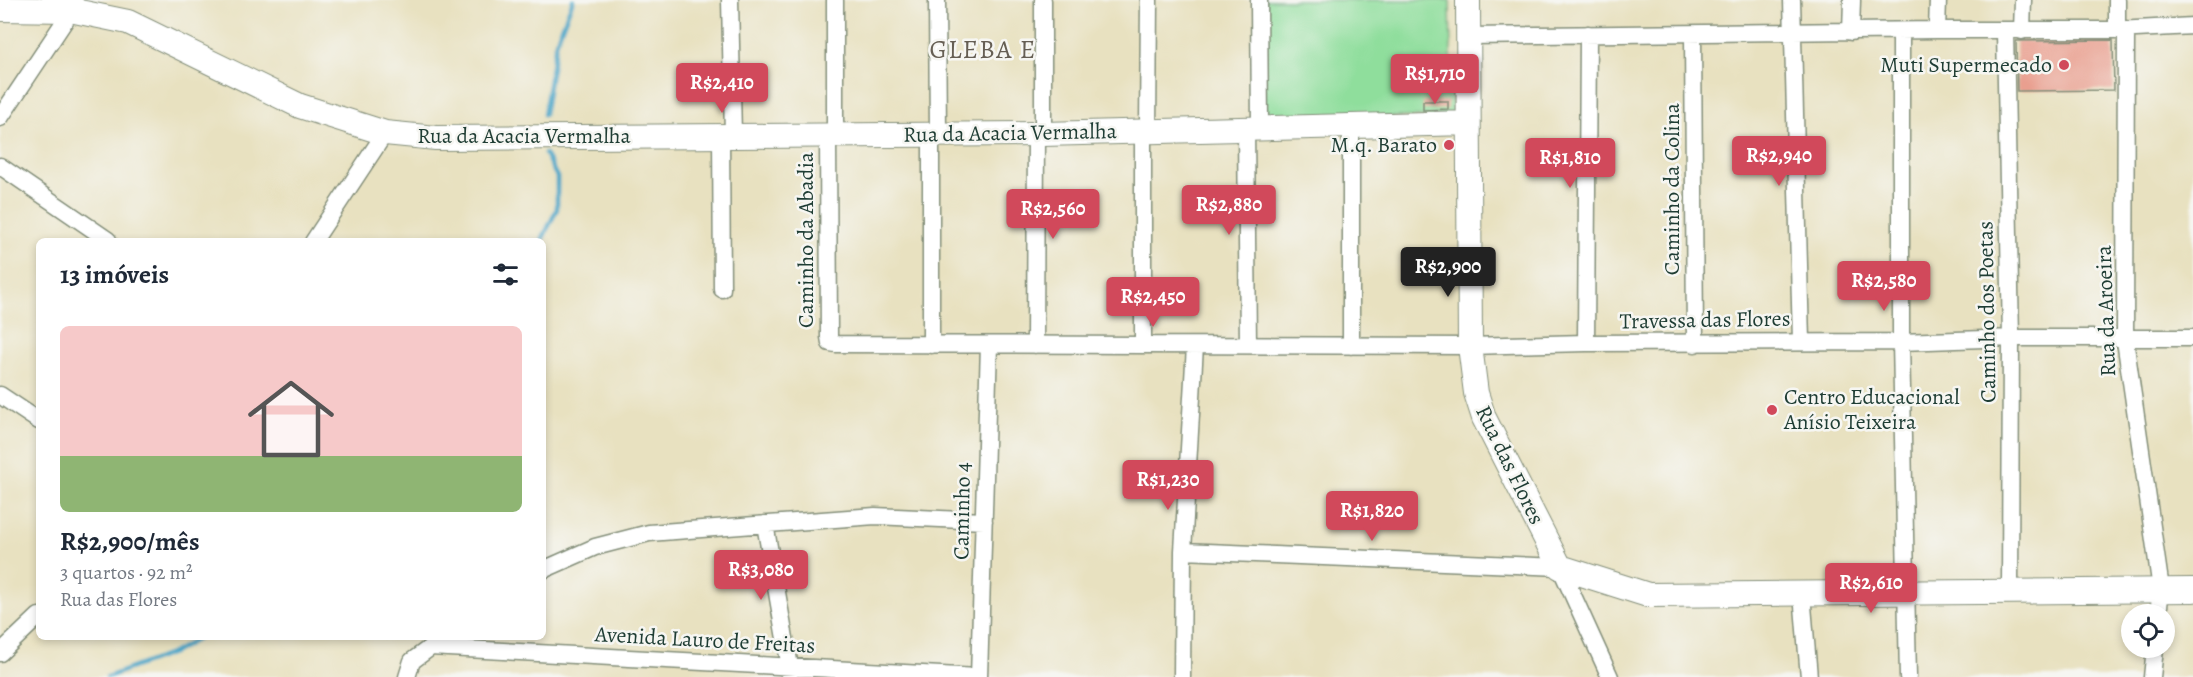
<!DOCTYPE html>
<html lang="pt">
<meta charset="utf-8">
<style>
body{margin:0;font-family:Alegreya,serif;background:#f6f6f7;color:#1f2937;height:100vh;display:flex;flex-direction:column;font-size:22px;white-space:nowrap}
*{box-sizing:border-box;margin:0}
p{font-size:20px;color:#747a83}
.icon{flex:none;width:33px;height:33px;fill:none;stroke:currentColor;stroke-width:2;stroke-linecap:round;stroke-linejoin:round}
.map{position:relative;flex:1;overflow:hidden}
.panel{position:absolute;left:36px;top:238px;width:510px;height:402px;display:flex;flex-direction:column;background:#fff;border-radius:9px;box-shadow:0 3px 9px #0003}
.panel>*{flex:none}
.tools{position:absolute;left:2121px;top:604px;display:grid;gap:12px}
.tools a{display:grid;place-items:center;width:54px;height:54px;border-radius:50%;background:#fff;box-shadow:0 3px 9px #0003;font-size:30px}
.price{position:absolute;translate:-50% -51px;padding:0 14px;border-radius:6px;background:#d1495b;color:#fff;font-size:20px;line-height:39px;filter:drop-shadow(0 2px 3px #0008)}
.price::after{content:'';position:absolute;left:50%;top:36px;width:18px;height:14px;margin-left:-9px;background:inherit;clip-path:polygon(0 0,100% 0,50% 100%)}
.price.active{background:#222;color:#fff}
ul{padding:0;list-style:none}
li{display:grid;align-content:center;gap:12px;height:318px;padding:0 24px}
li+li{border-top:2px solid #e0e1e3}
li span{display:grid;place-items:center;height:186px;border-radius:9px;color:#555}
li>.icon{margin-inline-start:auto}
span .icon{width:108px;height:108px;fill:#fffc;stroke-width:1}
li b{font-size:26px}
h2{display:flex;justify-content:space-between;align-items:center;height:72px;padding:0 24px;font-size:26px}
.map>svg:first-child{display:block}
.green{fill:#8fde9c;stroke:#578e68;stroke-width:1.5}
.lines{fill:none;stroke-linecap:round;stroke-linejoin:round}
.stream{stroke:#49a5c7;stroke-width:4.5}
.building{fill:#e99f8f}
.street-casing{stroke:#848f7a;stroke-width:19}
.secondary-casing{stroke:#848f7a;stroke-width:26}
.street{stroke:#fff;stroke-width:16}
.secondary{stroke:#fff;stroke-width:24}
.poi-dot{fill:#d1495b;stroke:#f6f6f2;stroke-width:2}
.labels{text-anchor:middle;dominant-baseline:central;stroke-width:5;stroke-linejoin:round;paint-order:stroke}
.poi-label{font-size:22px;fill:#1f3d34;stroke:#f6f6f2;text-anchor:end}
.street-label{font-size:22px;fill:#1f3d34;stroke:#f6f6f2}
.quarter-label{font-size:26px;letter-spacing:1.5px;fill:#665f54;stroke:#f6f6f2}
</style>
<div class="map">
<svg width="2193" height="677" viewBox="0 0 2193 677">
<rect width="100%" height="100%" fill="#f6f6f2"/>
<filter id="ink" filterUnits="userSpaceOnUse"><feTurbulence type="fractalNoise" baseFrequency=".0167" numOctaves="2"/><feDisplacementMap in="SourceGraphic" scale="12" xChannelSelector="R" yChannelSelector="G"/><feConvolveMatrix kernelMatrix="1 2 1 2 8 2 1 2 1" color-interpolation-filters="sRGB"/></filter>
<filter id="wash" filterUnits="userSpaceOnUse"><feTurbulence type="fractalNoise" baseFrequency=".008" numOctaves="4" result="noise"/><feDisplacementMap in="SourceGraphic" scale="24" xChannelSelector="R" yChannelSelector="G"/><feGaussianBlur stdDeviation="1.35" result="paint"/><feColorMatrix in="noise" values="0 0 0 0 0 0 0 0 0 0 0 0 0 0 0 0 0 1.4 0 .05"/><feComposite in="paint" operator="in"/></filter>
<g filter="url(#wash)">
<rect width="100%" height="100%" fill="#e8e1c0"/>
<path class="green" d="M1263 0H1450L1452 117H1264Z"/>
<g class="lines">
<path class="stream" d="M544 115 556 43 573 0
M541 242 557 209V177L545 154
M107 677 173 653 199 638"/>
</g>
<g id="blocks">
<path class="building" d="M2113 40 2114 90 2017 91 2016 41Z
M1423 101H1448V109L1423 110Z"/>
</g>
</g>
<g filter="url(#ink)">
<use href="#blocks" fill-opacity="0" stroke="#848f7a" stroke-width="1.5"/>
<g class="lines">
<g class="street-casing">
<path id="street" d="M730 0 733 135
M835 0V135
M937 0 938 135
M1259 0 1260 127
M1792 0 1801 341
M2117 0V30
M2126 29 2125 340 2161 589 2158 615
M1937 30 1938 0
M2005 31 2011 338 2010 592
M2022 31 2023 0
M1851 32 1852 0
M1901 32V342L1908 677
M1693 34 1695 344
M1468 36 1937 30H2117L2193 26
M0 118 76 4
M1351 126V346
M1246 127 1248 345
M1143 130V345
M1148 130 1149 0
M1043 134V0
M721 135 722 289
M931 135V345
M828 136 829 337 830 343 836 344 1470 346 1586 343 1901 342 2011 338H2193
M0 166 108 240
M313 242 385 133
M1586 343 1588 34
M1035 345 1036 134
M0 395 39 421
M765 524 790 667 789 677
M1183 551 1560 567 1610 677
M543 570 595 547 649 533 875 516 984 521
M1802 594 1809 677
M430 647 977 677
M0 653 39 616
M407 677 412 661 439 641
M979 677 989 345
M1182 677 1183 551 1195 346
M2152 677 2155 648"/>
</g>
<g class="secondary-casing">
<path id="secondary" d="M1468 0 1470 346 1476 393 1484 418 1560 567 1648 595 2193 590
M0 9 70 10 128 22 300 106 385 133 436 138 1043 134 1468 123"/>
</g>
<use href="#street" class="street"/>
<use href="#secondary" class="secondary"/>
</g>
</g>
<g class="poi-dot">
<circle cx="2064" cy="65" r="6"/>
<circle cx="1449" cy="145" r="6"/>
<circle cx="1772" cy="410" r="6"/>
</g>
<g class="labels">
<g class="poi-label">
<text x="2052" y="65">Muti Supermecado</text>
<text x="1437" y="145">M.q. Barato</text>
<text x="1784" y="397" text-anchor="start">Centro Educacional<tspan x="1784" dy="25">Anísio Teixeira</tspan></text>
</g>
<g class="street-label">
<text transform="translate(1010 133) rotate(-1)">Rua da Acacia Vermalha</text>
<text x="524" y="136">Rua da Acacia Vermalha</text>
<text transform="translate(1672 189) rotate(-90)">Caminho da Colina</text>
<text transform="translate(806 240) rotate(-90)">Caminho da Abadia</text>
<text transform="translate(2106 311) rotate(-92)">Rua da Aroeira</text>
<text transform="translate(1987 312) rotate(-91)">Caminho dos Poetas</text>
<text transform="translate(1705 320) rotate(-1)">Travessa das Flores</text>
<text transform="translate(1510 465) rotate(64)">Rua das Flores</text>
<text transform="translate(962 511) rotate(-89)">Caminho 4</text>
<text transform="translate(705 640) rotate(3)">Avenida Lauro de Freitas</text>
</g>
<g class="quarter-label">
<text x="983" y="49">GLEBA E</text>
</g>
</g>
</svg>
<div class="tools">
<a><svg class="icon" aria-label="locate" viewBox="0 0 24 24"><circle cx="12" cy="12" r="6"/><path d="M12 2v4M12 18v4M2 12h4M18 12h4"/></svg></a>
</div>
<b class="price" style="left:1435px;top:105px">R$1,710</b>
<b class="price" style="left:722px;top:114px">R$2,410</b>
<b class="price" style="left:1779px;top:187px">R$2,940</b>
<b class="price" style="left:1570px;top:189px">R$1,810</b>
<b class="price" style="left:1229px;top:236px">R$2,880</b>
<b class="price" style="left:1053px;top:240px">R$2,560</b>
<b class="price active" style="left:1448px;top:298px">R$2,900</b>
<b class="price" style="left:1884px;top:312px">R$2,580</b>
<b class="price" style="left:1153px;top:328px">R$2,450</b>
<b class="price" style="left:1168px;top:511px">R$1,230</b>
<b class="price" style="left:1372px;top:542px">R$1,820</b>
<b class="price" style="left:761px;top:601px">R$3,080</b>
<b class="price" style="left:1871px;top:614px">R$2,610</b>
<section class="panel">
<h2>13 imóveis<svg class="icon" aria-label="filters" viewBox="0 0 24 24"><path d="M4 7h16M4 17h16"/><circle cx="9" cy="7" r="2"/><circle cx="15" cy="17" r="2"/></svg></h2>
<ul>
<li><span style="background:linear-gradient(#f6c9c9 70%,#8fb573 0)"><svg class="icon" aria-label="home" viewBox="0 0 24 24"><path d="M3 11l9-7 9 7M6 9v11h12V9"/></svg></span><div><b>R$2,900/mês</b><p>3 quartos · 92 m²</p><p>Rua das Flores</p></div></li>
</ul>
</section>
</div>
